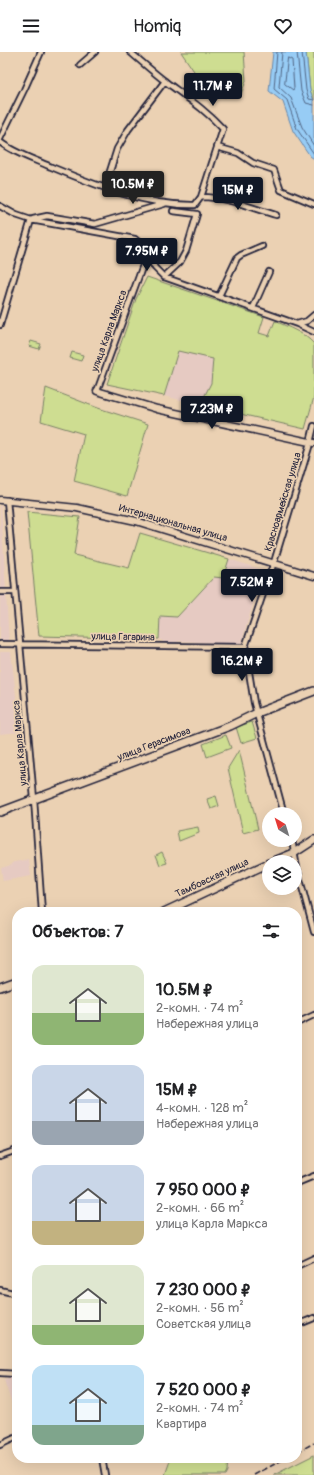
<!DOCTYPE html>
<html lang="ru">
<meta charset="utf-8">
<style>
body{margin:0;font-family:Pangolin,sans-serif;background:#f6f6f6;color:#202124;height:100vh;display:flex;flex-direction:column;font-size:15px;white-space:nowrap}
*{box-sizing:border-box;margin:0}
p{font-size:13px;color:#757577}
.icon{flex:none;width:22px;height:22px;fill:none;stroke:currentColor;stroke-width:2;stroke-linecap:round;stroke-linejoin:round}
.map{position:relative;flex:1;overflow:hidden}
.drawer{position:absolute;left:12px;top:855px;width:290px;height:556px;display:flex;flex-direction:column;background:#fff;border-radius:16px;box-shadow:0 4px 16px #0002}
.drawer>*{flex:none}
.needle{width:26px;rotate:322deg}
.buttons{position:absolute;left:262px;top:755px;display:grid;gap:8px}
.buttons a{display:grid;place-items:center;width:40px;height:40px;border-radius:50%;background:#fff;box-shadow:0 4px 16px #0002;font-size:20px}
.price{position:absolute;translate:-50% -34px;padding:0 9px;border-radius:4px;background:#111827;color:#fff;font-size:13px;line-height:26px;filter:drop-shadow(0 1px 2px #0008)}
.price::after{content:'';position:absolute;left:50%;top:24px;width:12px;height:9px;margin-left:-6px;background:inherit;clip-path:polygon(0 0,100% 0,50% 100%)}
.price.active{background:#222;color:#fff}
ul{padding:0;list-style:none}
li{display:flex;align-items:center;gap:12px;height:100px;padding:0 20px}
li span{display:grid;place-items:center;flex:none;width:112px;height:80px;border-radius:12px;color:#555}
li>.icon{margin-inline-start:auto}
span .icon{width:48px;height:48px;fill:#fffc;stroke-width:1}
li b{font-size:17px}
h2{display:flex;justify-content:space-between;align-items:center;height:48px;padding:0 20px;font-size:17px}
header{display:flex;justify-content:space-between;align-items:center;height:52px;padding:0 20px;background:#fff;font-size:18px;font-weight:600}
.map>svg:first-child{display:block}
.built{fill:#e6cac2}
.green{fill:#cedd91;stroke:#788066}
.water{fill:#97ccf5;stroke:#6888ab}
.lines{fill:none;stroke-linecap:round;stroke-linejoin:round}
.shore{stroke:#516685;stroke-width:1}
.street-casing{stroke:#22223b;stroke-width:8}
.secondary-casing{stroke:#22223b;stroke-width:9}
.primary-casing{stroke:#22223b;stroke-width:10}
.street{stroke:#ebd1b3;stroke-width:4.5}
.secondary{stroke:#ebd1b3;stroke-width:6}
.primary{stroke:#ebd1b3;stroke-width:7}
.rail{stroke:#22223b;stroke-width:1.5;stroke-dasharray:6 3;stroke-linecap:butt}
.labels{text-anchor:middle;dominant-baseline:central;stroke-width:3.5;stroke-linejoin:round;paint-order:stroke}
.street-label{font-size:10px;fill:#22223b;stroke:#ebd1b3}
</style>
<header><svg class="icon" aria-label="menu" viewBox="0 0 24 24"><path d="M4 6h16M4 12h16M4 18h16"/></svg>Homiq<svg class="icon" aria-label="heart" viewBox="0 0 24 24"><path d="M12 20l-8-8c-3-5 5-10 8-4 3-6 11-1 8 4z"/></svg></header>
<div class="map">
<svg width="314" height="1423" viewBox="0 0 314 1423">
<rect width="100%" height="100%" fill="#ebd1b3"/>
<filter id="ink" filterUnits="userSpaceOnUse"><feTurbulence type="fractalNoise" baseFrequency=".025" numOctaves="2"/><feDisplacementMap in="SourceGraphic" scale="8" xChannelSelector="R" yChannelSelector="G"/><feConvolveMatrix kernelMatrix="1 2 1 2 8 2 1 2 1" color-interpolation-filters="sRGB"/></filter>
<g filter="url(#ink)">
<path class="built" d="M178 299 213 307 211 331 205 344 197 352 164 344Z
M0 454H1L9 591 0 590Z
M229 507 263 518 241 592 180 589 173 591 164 590 159 587 160 564 177 565 214 525 223 526Z
M0 600H11L20 680 0 682Z
M29 808 31 824 3 829 1 816 11 813 14 810Z
M7 1326H17V1367L4 1328Z"/>
<path class="green" d="M181 0H244L246 29 241 42 224 45 214 36 202 31Z
M306 0H314V49L310 38Z
M147 225 264 265 259 281 269 284 275 269C288 275 305 281 314 292V345L305 377 197 352 205 343 211 331 213 307 178 299 164 344 107 332 136 247Z
M31 289 41 292 39 297 29 294Z
M72 300 83 303 81 309 70 306Z
M46 336 98 356 148 372 127 444 74 429 84 382 41 369Z
M27 460 80 465 74 503 129 516 140 481 229 507 223 526 214 525 177 565 160 564 159 587 39 584Z
M252 670 257 686 241 691 236 675Z
M226 683 231 696 207 705 203 692Z
M239 698 258 777 243 781 228 716Z
M216 744 219 754 211 757 207 747Z
M198 775 199 781 179 789 177 779Z
M162 800 167 811 160 813 156 803Z
M314 1403V1423H274Z
M171 1406H228L227 1419 225 1423H165Z"/>
<path class="water" d="M273 0H306L310 38 314 49V107L310 104 293 79 283 50 269 39Z"/>
<g class="lines">
<path class="shore" d="M277 0 274 37 287 48 297 77 314 102
M282 0 279 35 291 46 302 75 314 94
M297 0 301 39 306 51 314 53
M302 0 306 38 309 47 314 48
M288 6 292 8 294 36 293 38 285 32Z"/>
<g class="street-casing">
<path id="street" d="M80 13 95 0
M0 87 24 38 41 0
M0 90C14 101 33 107 49 114 95 133 145 154 195 153L201 145 223 77C206 58 186 45 166 30 153 20 142 10 130 0
M217 95 238 101 253 111 274 118 281 138 314 152
M105 135 117 97 128 78 165 29
M201 145C228 145 251 156 276 163
M0 154 16 163 31 168 135 187 143 194 155 216 164 225 297 272 314 280
M33 167 47 164 95 172 164 152
M164 225 180 210 186 199 197 162 173 159
M219 244 237 206 241 203 262 194
M253 256 269 220
M297 272 307 269 314 263
M0 273 31 168
M97 339 147 202
M7 448 34 747 42 860
M0 540H15
M0 592 245 595
M284 762 254 651 245 595 275 507 309 395 314 374
M292 788 297 816 314 880
M297 971 314 963
M0 1104 17 1098
M297 1131 314 1124
M297 1214 314 1206
M0 1238 17 1242
M297 1273 314 1266
M0 1321 17 1322
M0 1393 17 1385
M102 1406 105 1423"/>
</g>
<g class="secondary-casing">
<path id="secondary" d="M97 339 157 357 314 391
M0 448 77 456 136 469 314 524"/>
</g>
<g class="primary-casing">
<path id="primary" d="M0 760 230 674 257 661 314 639
M272 810 294 801 314 788
M164 860 269 811
M0 935 17 929"/>
</g>
<use href="#street" class="street"/>
<use href="#secondary" class="secondary"/>
<use href="#primary" class="primary"/>
<path class="rail" d="M297 1400 314 1391
M254 1423 286 1406"/>
</g>
</g>
<g class="labels">
<g class="street-label">
<text transform="translate(109 279) rotate(-70)">улица Карла Маркса</text>
<text transform="translate(283 450) rotate(-73)">Красноармейская улица</text>
<text transform="translate(173 471) rotate(16)">Интернациональная улица</text>
<text transform="translate(123 585) rotate(1)">улица Гагарина</text>
<text transform="translate(20 691) rotate(-95)">улица Карла Маркса</text>
<text transform="translate(154 692) rotate(-21)">улица Герасимова</text>
<text transform="translate(212 826) rotate(-25)">Тамбовская улица</text>
</g>
</g>
</svg>
<div class="buttons">
<a><svg class="needle" viewBox="-14 -14 28 28"><path d="M0-13l5 13h-10z" fill="#e53935"/><path d="M0 13l5-13h-10z" fill="#757577"/></svg></a>
<a><svg class="icon" aria-label="layers" viewBox="0 0 24 24"><path d="M12 4l9 5-9 5-9-5zM3 14l9 5 9-5"/></svg></a>
</div>
<b class="price" style="left:213px;top:55px">11.7M ₽</b>
<b class="price active" style="left:133px;top:153px">10.5M ₽</b>
<b class="price" style="left:238px;top:159px">15M ₽</b>
<b class="price" style="left:147px;top:220px">7.95M ₽</b>
<b class="price" style="left:212px;top:378px">7.23M ₽</b>
<b class="price" style="left:252px;top:551px">7.52M ₽</b>
<b class="price" style="left:242px;top:630px">16.2M ₽</b>
<section class="drawer">
<h2>Объектов: 7<svg class="icon" aria-label="filters" viewBox="0 0 24 24"><path d="M4 7h16M4 17h16"/><circle cx="9" cy="7" r="2"/><circle cx="15" cy="17" r="2"/></svg></h2>
<ul>
<li><span style="background:linear-gradient(#dfe7d0 60%,#8fb573 0)"><svg class="icon" aria-label="home" viewBox="0 0 24 24"><path d="M3 11l9-7 9 7M6 9v11h12V9"/></svg></span><div><b>10.5M ₽</b><p>2-комн. · 74 m²</p><p>Набережная улица</p></div></li>
<li><span style="background:linear-gradient(#c9d6e8 70%,#9aa5b1 0)"><svg class="icon" aria-label="home" viewBox="0 0 24 24"><path d="M3 11l9-7 9 7M6 9v11h12V9"/></svg></span><div><b>15M ₽</b><p>4-комн. · 128 m²</p><p>Набережная улица</p></div></li>
<li><span style="background:linear-gradient(#c9d6e8 70%,#c2b280 0)"><svg class="icon" aria-label="home" viewBox="0 0 24 24"><path d="M3 11l9-7 9 7M6 9v11h12V9"/></svg></span><div><b>7 950 000 ₽</b><p>2-комн. · 66 m²</p><p>улица Карла Маркса</p></div></li>
<li><span style="background:linear-gradient(#dfe7d0 75%,#8fb573 0)"><svg class="icon" aria-label="home" viewBox="0 0 24 24"><path d="M3 11l9-7 9 7M6 9v11h12V9"/></svg></span><div><b>7 230 000 ₽</b><p>2-комн. · 56 m²</p><p>Советская улица</p></div></li>
<li><span style="background:linear-gradient(#bfe0f5 75%,#7fa58c 0)"><svg class="icon" aria-label="home" viewBox="0 0 24 24"><path d="M3 11l9-7 9 7M6 9v11h12V9"/></svg></span><div><b>7 520 000 ₽</b><p>2-комн. · 74 m²</p><p>Квартира</p></div></li>
</ul>
</section>
</div>
